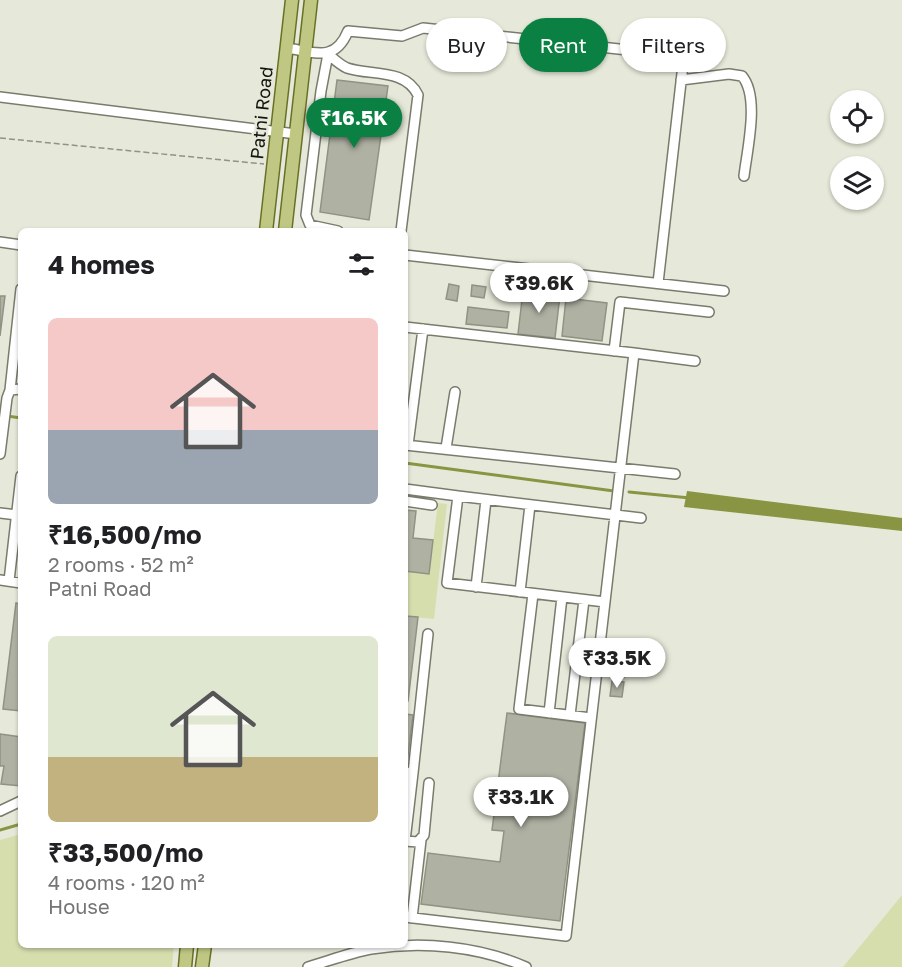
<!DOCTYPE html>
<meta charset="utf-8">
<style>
body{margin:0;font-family:"Golos Text",sans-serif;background:#f6f6f6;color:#202124;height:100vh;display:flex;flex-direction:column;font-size:22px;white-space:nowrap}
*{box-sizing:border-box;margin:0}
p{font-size:20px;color:#757577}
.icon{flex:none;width:33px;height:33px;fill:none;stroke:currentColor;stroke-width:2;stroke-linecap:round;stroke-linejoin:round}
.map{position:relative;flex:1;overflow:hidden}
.drawer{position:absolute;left:18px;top:228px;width:390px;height:720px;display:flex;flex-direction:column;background:#fff;border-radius:9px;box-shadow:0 2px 4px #0004}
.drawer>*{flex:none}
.top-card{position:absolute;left:426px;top:18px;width:386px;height:54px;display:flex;gap:12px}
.buttons{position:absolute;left:830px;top:90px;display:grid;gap:12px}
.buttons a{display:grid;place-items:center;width:54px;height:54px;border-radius:50%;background:#fff;box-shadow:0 2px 4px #0004;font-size:30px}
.price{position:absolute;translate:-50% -51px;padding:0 14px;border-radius:21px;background:#fff;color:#222;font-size:20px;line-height:39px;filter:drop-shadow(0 2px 3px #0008)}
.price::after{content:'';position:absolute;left:50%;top:36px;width:18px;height:14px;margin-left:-9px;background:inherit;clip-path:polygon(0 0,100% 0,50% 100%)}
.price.selected{background:#0b8043;color:#fff}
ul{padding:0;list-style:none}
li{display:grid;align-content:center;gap:12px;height:318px;padding:0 30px}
li span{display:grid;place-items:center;height:186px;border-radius:9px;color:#555}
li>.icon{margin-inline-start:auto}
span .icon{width:108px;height:108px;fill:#fffc;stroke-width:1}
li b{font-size:26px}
h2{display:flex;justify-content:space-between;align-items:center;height:72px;padding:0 30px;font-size:26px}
.tag{padding:0 21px;border-radius:27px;background:#fff;box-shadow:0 2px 4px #0004;font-size:21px;line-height:54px}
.tag.selected{background:#0b8043;color:#fff}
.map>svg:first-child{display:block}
.green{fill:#d6deae}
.water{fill:#8a9543}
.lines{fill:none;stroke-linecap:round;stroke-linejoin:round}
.stream{stroke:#8a9543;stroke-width:3}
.building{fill:#afb2a3;stroke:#909384;stroke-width:1.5}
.minor-casing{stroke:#797b6d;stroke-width:12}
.major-casing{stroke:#687025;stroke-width:15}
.path{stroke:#909287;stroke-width:1.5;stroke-dasharray:6 3;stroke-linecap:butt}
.minor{stroke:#fff;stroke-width:9}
.major{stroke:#bfc783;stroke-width:12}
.labels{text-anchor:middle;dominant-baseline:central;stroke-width:5;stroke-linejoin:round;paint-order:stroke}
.street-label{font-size:18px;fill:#141510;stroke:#e6e9d9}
</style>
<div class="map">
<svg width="902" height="967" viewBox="0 0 902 967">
<rect width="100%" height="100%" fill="#e6e9d9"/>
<path class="green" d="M438 503 447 504 434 619 405 616V571L429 574Z
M21 834V945H174L172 967H0V840Z
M902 895V967H843Z"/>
<path class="water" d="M687 491 902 518V531L684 507Z"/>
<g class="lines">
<path class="stream" d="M0 415 21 418
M405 463 614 491
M629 492 690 498
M0 830 21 824"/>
</g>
<path class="building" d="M337 80 388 86 369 220 320 212Z
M449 284 459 286 457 301 446 299Z
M472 285 486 287 484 298 471 296Z
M523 291 560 295 555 338 518 334Z
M0 296H5L0 336Z
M566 298 607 303 602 341 562 336Z
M468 307 509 312 507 328 466 324Z
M405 510 416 511 413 538 433 540 429 574 405 571Z
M16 603 21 604V711L3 709Z
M405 616 418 617 408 701H405Z
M612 681 624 682 622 697 610 696Z
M507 713 585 723 560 921 421 904 428 853 500 862 504 831 492 830Z
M405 714 413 715 407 764H405Z
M0 734 21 737V786L1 784 4 766H0Z"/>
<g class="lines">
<g class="minor-casing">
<path id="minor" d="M287 48C314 52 335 63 348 31L402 36 423 28 684 56 658 283
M681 80 729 74 742 76C760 97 747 150 744 176
M0 97 296 134
M338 231 310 225 306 215 321 91 328 54C334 59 340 65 347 68 371 76 405 68 418 95L401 231
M0 242 21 245
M405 255 724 291
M405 327 634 353 566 936 405 917
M614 351 620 302 709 312
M634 353 695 361
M10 390 21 289
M405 445 675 474
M408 445 423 329
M446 448 455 392
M0 454 7 398 10 390 21 389
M405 489 458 496
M405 501 432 505
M0 513 17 515
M0 580 21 583
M9 581 21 476
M476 587 486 500
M520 592 530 505
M533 594 519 709 591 718
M605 602 447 583 458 496 641 518
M597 669 622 672
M549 713 562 597
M570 715 584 600
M405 772 413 773 428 634
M413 773 405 841 418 842 424 835 429 783
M0 811 21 801
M412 918 421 840
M308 967C329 961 349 953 371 949 422 941 478 946 526 967"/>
</g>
<g class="major-casing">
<path id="major" d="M266 231 292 0
M285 231 311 0
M185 967 187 945
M202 967 205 945"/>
</g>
<path class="path" d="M0 138 264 164"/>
<use href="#minor" class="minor"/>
<use href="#major" class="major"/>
</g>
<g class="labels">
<g class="street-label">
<text transform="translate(261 113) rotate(-84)">Patni Road</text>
</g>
</g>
</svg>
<div class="buttons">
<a><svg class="icon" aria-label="locate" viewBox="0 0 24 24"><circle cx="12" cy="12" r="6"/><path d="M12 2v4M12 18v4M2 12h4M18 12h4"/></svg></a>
<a><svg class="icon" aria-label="layers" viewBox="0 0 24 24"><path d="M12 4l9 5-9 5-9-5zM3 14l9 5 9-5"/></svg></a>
</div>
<b class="price selected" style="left:354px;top:149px">₹16.5K</b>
<b class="price" style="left:539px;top:314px">₹39.6K</b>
<b class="price" style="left:617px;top:689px">₹33.5K</b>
<b class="price" style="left:521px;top:828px">₹33.1K</b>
<div class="top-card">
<a class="tag">Buy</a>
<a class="tag selected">Rent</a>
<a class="tag">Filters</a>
</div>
<section class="drawer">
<h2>4 homes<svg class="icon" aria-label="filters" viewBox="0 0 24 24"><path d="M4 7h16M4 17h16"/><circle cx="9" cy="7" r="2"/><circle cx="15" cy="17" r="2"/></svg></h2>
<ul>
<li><span style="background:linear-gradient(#f6c9c9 60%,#9aa5b1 0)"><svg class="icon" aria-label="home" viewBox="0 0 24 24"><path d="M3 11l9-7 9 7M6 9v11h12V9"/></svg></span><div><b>₹16,500/mo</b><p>2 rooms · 52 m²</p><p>Patni Road</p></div></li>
<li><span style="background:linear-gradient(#dfe7d0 65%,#c2b280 0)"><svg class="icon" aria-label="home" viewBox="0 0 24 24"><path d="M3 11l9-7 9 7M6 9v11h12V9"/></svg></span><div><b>₹33,500/mo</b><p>4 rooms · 120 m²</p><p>House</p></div></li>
</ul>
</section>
</div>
